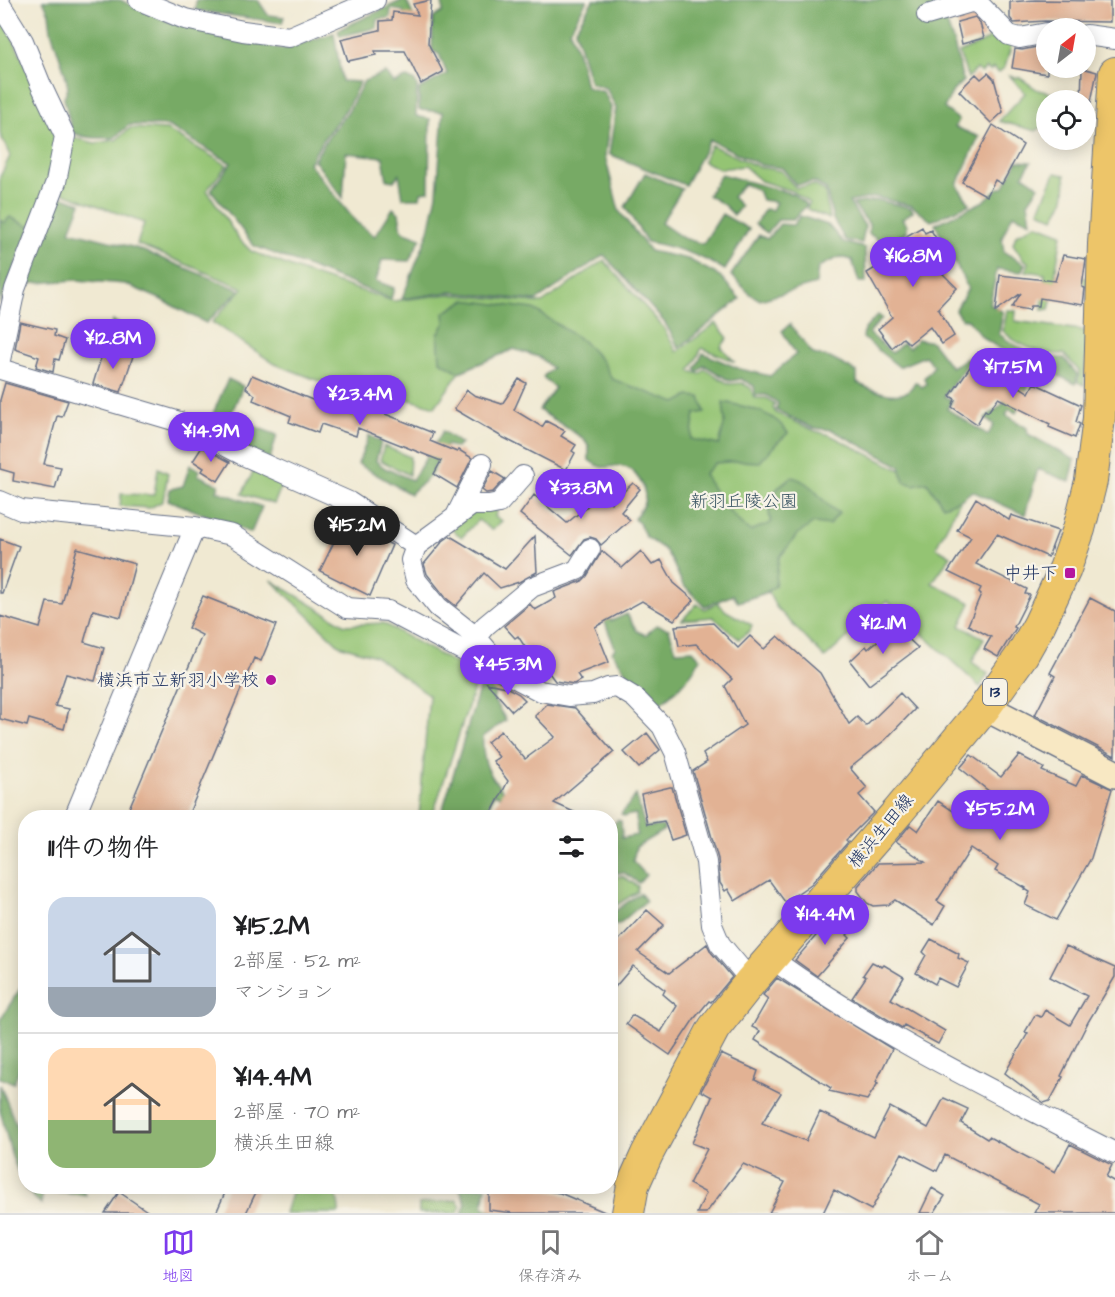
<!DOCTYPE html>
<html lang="ja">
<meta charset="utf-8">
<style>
body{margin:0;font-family:"Architects Daughter","Klee One",sans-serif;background:#f2f2f2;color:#202124;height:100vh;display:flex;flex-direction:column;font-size:22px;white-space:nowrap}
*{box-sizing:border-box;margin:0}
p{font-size:20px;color:#757577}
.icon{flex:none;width:33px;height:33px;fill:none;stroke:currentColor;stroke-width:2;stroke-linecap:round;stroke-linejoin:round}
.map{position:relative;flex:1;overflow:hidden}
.side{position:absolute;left:18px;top:810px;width:600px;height:384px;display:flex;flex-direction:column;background:#fff;border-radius:24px;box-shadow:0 3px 15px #0003}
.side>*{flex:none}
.needle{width:39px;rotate:31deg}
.fabs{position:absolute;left:1036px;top:18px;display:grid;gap:12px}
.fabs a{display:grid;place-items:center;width:60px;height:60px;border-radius:50%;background:#fff;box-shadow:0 3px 15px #0003;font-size:30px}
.price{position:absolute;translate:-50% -51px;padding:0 14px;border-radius:21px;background:#7c3aed;color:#fff;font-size:20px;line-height:39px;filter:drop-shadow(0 2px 3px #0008)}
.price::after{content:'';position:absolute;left:50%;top:36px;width:18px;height:14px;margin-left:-9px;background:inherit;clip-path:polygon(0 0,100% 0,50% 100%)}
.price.on{background:#222;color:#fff}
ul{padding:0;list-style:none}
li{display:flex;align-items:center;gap:18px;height:150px;padding:0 30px}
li+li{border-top:2px solid #e0e0e0}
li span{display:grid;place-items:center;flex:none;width:168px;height:120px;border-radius:18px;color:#555}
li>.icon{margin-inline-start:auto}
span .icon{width:72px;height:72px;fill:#fffc;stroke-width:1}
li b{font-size:26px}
h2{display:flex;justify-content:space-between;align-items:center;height:72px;padding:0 30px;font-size:26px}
.tab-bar{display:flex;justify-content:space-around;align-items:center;height:84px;border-top:2px solid #e0e0e0;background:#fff;font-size:16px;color:#757577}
.tab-bar a{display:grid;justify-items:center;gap:3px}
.tab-bar .on{color:#7c3aed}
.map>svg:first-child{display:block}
.green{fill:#94c473;stroke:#587a68;stroke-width:1.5}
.forest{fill:#77aa65;stroke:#496c62;stroke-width:1.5}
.building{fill:#e2b294}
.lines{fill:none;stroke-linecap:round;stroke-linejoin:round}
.street-casing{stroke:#667087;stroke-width:22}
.secondary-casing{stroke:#667087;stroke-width:30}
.primary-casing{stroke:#667087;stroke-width:34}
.street{stroke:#fff;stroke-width:20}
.secondary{stroke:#f8e8c3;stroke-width:27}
.primary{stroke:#edc569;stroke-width:32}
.poi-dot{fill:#b5179e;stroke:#f7f3e8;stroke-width:2}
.labels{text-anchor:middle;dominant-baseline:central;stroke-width:4.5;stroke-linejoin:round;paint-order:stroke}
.shield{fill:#f7f3e8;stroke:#5d6a87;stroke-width:1.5}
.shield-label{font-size:16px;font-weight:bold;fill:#1b2f5e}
.park-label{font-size:18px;fill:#395463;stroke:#f7f3e8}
.poi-label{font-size:18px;fill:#1b2f5e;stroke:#f7f3e8;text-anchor:end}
.street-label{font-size:18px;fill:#1b2f5e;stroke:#f7f3e8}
</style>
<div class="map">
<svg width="1115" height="1213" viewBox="0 0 1115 1213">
<rect width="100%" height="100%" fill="#f7f3e8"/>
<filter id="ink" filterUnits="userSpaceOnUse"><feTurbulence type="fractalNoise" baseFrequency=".0167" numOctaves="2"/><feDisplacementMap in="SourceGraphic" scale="12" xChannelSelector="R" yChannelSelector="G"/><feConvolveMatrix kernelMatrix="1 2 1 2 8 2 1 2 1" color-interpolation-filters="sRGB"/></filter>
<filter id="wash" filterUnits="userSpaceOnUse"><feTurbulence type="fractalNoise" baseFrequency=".008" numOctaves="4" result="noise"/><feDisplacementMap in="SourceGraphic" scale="24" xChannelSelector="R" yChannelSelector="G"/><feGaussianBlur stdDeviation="1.35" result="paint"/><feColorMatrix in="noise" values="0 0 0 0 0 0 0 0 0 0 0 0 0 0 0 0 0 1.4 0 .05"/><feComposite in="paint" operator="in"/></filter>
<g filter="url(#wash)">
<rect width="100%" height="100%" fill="#f0e9d2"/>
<path class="green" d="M0 12 59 134 95 143 116 140 130 128 167 130 227 165 207 190 238 238 251 251 307 273 393 301 449 294 542 303 604 260 663 327 677 352 716 323 728 338 721 347 735 362 702 348 690 371 700 374 705 369 729 384 742 383 751 388 754 398H766L775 404 773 408 776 413 815 431 830 435 896 468 962 497 936 547 951 556 932 583 971 603 960 626 984 638 972 662 988 674 980 687 887 601 825 658 776 607 768 592 738 602 733 595 705 606 683 585 671 559 664 549 646 537 639 523 634 519C637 514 642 508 644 503 648 489 636 467 620 466 605 465 603 471 589 460V447L583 438 539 410 555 388 543 377 552 368 539 357 514 349 460 372 435 407 404 398 348 385 322 382 275 364 212 322 243 288 137 244 144 223 48 187 0 303V177L10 156 0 134Z
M982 14 1012 43 1005 67 998 73 993 68 990 71 986 68 981 73 976 69 968 78 959 53 989 39Z
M1010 76 1020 78 1038 90 1071 98 1072 100H1047V124L1036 131 999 121 1025 93Z
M711 145 759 167 781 171 796 188 814 185 825 191 829 219 807 209 809 203 792 191 761 181 744 166 719 169 703 161Z
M1055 173 1065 175C1067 194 1064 203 1054 218L1039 211C1043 197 1050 187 1055 173Z
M1036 224 1062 234 1055 275 1088 278 1089 285 1064 282 1052 298 1049 309 1042 310 1045 274 1026 271 1028 262 1023 259 1013 244 1016 235Z
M1007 310 1016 311 1015 321 1088 331 1084 385 1078 382 1079 371 1064 354C1043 355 1018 346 1003 331Z
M384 446 410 457 409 475 380 460Z
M158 468 168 473 163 501 150 508 120 506 121 494 154 495Z
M254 470 283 483 274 504 242 494Z
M497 508 495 517 502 521 492 530 478 520 462 537 452 530 472 509Z
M271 580 345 625 383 623 478 676 432 817H419L429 695 375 656 339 645Z
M718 603 726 611 752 625 750 631 739 639 713 617 682 620 697 604 705 609Z
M622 876 638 886 637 892 615 906 611 898 612 877Z
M293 1187H337C334 1194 340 1204 339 1213H285Z
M457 1200 461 1206 458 1213H419V1204Z"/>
<path class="forest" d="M43 0H120L168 21 282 49 334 33 342 81 360 82 347 108 325 137 309 163 356 222 375 236 393 208 399 213 402 231 421 238 409 261 382 260 376 281 394 288 391 299 254 246 211 190 231 163 168 126 129 125 114 138C101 138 84 139 72 132L64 98 68 88 65 73 51 31 49 13Z
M196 0H258L268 15 284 17 282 23 195 10Z
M403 0H406L414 17 405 16 403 11 391 9 390 18 378 19 377 28 340 36 338 30Z
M442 0H587L570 30 580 59 586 87 604 92 611 107 605 156 619 211 650 251 688 259 720 276 740 299 679 348 665 323 604 255 536 301 450 292 402 299 429 231 437 194 443 112 419 110V89L447 74 439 54 432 51 433 18 443 12Z
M593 0H939L954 44 963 81 953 91 944 108 959 120 955 127 979 137 957 185 970 204 931 221 912 206 876 197 849 202 865 226 862 243 845 240 833 219 826 189 814 182 796 185 782 168 761 165 710 140 685 185 609 154 616 108 606 88 590 83 575 30Z
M385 73 394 83 406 78 414 80 417 86 416 116 430 119 429 191 421 192 420 198H403L399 174 394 181 387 180 383 157 346 153 343 198 314 160 328 137 349 110 364 81Z
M1017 161 1031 162 1023 175 1039 186 1028 202 1031 222 1013 214 1002 237 1004 252 1025 264 1021 272 997 269 990 304 1003 312 999 334C1017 348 1040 359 1064 358L1077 374 1076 384 997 347 983 338 968 320 962 319 955 311 968 288 935 224 984 201 998 188H1003Z
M645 173 682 189 661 223 683 238 703 244 722 214 749 229 725 270C700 255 676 247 647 242L625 207Z
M721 174 793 194 807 205 793 220H778L767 233 755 224 765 209 772 210 776 202 762 200 758 190 744 184 732 197 741 206 734 215 724 205 708 195Z
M59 196 81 203 70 231 136 248 240 290 206 323 160 299 125 284 76 280 26 284Z
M877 200 911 208 913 211 902 219 907 225V232L885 244 869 234V224L853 204Z
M800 216 828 225 843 242 865 248 866 282H859L852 260 840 257 818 267 816 284 760 300 750 294 731 275 759 235 767 239 780 224 793 225Z
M10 217 31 227 0 303V220L4 223Z
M465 300 534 309 583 341 602 361 612 379 676 403 689 396 700 397 705 412 695 414 691 439 719 445 725 421 723 402C747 407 774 411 788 433L776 444 760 462 739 461 715 463 704 474C716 495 731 517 750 531L771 523C765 502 773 488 792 477 816 483 819 502 839 513L829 525 814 523 797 535 779 558 775 586 765 593 738 602 733 595 705 606 683 585 671 559 664 549 646 537 639 523 634 519C637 514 642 508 644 503 648 489 636 467 620 466 605 465 604 472 589 460V447L583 438 539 410 555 388 543 377 552 368 539 357 514 349 459 372 440 361 438 334 445 323 444 313Z
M878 315 882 318 869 333 892 353 903 343 909 348 918 339 932 342 951 367 974 355 944 396 952 401 947 409 988 435 994 424 985 419C991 412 998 410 1004 402L1000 393 1010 377 993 365 1031 380 1016 413 1009 409 1006 415 1027 428 1028 434 1075 460 1070 482 1038 469 1025 515 972 491 962 499 943 506 927 482 914 485 904 482 900 466 832 430 813 428 776 410 778 403 766 395H755L754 386 741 379 730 381 704 365 698 372 695 369 703 353 740 369 770 376 796 354 782 331 790 324 813 354 830 358 857 372V383C869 389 898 401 909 390 912 388 913 385 915 382L922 387 926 384 924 378 934 366 925 356 899 367 863 338 864 330Z
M113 321 145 339 141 354 113 344 114 340 108 336Z
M228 379 243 386 230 417 277 435 270 459 244 447 208 425Z
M443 431 461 444 456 448 447 445 430 476 410 494 358 464 369 435 381 442 376 461 385 468 412 480Z
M190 465 200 470 198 475 219 485 217 491 262 507 251 533 168 500 170 489 183 486Z
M597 602 611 621 627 614 637 631 646 635 656 625 669 629 676 651 693 650 700 658C691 679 675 692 657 706L631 679 612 652 615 648Z
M482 679 499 685 493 699 506 720 483 737C481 766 493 781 512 801L494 794 485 817H460L455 812 441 815Z
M636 795 645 827 664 826V830L636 847 633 861 646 875 639 883 624 873H610L611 829 617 820 621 821 622 838 637 835 636 814 624 816 621 814Z
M640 893 646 901 619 924H611V905L615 911Z
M25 981V1061L21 1064 14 1083 0 1078 1 1018Z
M0 1084 25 1148 26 1186 82 1187 86 1195 43 1192 41 1204 25 1189 12 1157 0 1110Z
M459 1187H486L483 1207 495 1213H462L466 1203Z"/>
<g id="blocks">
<path class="building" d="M431 0 428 43 443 72 421 84 405 51H375L376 55 348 61 341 39 380 30V21L392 20 393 12 418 15 413 4Z
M1035 0 1110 1V22L1045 21 1014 23 1010 18V2Z
M975 17 980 23 984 38 962 44 957 22Z
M1047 45V74L1012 68 1015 49 1022 50Z
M1082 68 1097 72 1088 117 1086 116V100H1081Z
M988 73 994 79 1003 112 991 123 959 91 976 74 981 79Z
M993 125 1023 145 1002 184 995 180 987 196 962 182Z
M922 227 925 233 931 230 948 258 935 266 957 288 938 308 954 336 942 344 930 327 909 344 903 338 892 348 878 329 892 317 867 273 890 259 884 249Z
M1063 255 1086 259 1082 287 1085 288 1083 305 1040 298 1039 306H1031L1029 310 1012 307 1021 293 996 311 1000 275 1055 281Z
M20 322 55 330 54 336 65 340 59 360 55 359 53 372 36 367 39 357 15 349Z
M104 348 133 356 121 392 93 384Z
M976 358 1029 393 1034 383 1081 405 1076 422 1080 424 1075 438 1049 427 1050 424 998 398 988 412 985 410 977 424 952 407 955 399 950 396Z
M252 375 322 404 351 413 355 402 433 433 430 441 457 452 459 450 472 458 457 488 434 474 441 461 358 428 356 436 321 424 318 433 289 422 291 416 253 400 255 395 246 388Z
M519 379 526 383 514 410 542 427 546 421 565 431 561 436 576 445 572 451 575 453 566 470 502 437 454 409 467 390 474 395 502 404Z
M5 383 68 401 62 417 57 416 44 464 61 467 55 489 13 481 14 473 0 469V400Z
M202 447 230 462 218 481 202 471 204 468 193 461Z
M492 471 505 479 493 492 486 493 482 490Z
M633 483 640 489 621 512 630 520 601 545 596 539 590 537 584 539 572 555 520 514 534 495 567 523 603 493 611 503Z
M976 498 1009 520 1011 515 1058 531 1048 557 997 534 976 564 1027 589 1025 594 1030 595 1014 627 1016 628 998 657 984 649 991 637 968 625 981 594 979 592 981 588 948 572 971 537 957 530Z
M345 519 369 530 378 535 376 537 392 545 370 596 320 571Z
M450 536 505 569 535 536 537 572 519 582 500 588 484 573 456 606 446 598 427 574 424 564 443 541Z
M0 539 19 546 2 593H0Z
M77 548 135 564 121 617 93 610 84 642 104 648 95 681 66 674 55 706 69 709 64 729 29 719 27 726 0 719V616L40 628 47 602 62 604Z
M602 551 622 568 641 551 652 565 661 560 674 583 694 600 674 620 642 601 595 627 609 662 577 674 581 680 574 684 555 681 538 658 534 661 518 636 515 638 504 626 530 604 535 610 556 598 554 592 582 581 587 576Z
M203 596 276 625 261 661 254 658 187 818H125L202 635 188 628Z
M1090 598 1115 611V756L1035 715 1055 676 1050 673Z
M713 623 738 648 750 636 764 649 778 636 820 673 849 724 857 717 866 726 900 693 915 709 885 740 850 768 867 788 859 795 874 812 846 840 848 842 811 884 785 902 769 880 735 901 728 889 725 891 720 883 718 859 693 771 707 762 703 754 745 725 725 686 732 679 696 644 679 646 675 626Z
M895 626 918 648 869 685 850 661 866 646 868 649Z
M487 683 506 687 519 694 525 700 512 711Z
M547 704 575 708 614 752 554 803 587 818H489L508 781 493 761 499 757 487 742 501 731 525 759 555 737 535 716Z
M647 733 660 750 639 768 624 752Z
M971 755 1001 777 1019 755 1044 768 1042 771 1076 786 1082 775 1112 789 1091 858 1056 920 1025 905 1030 892 1025 889 1026 888 995 871 998 866 971 848 937 901 945 906 934 925 895 900 888 905 873 906 867 903 858 891V886L878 863 925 862 896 842 910 825 918 831 938 801 970 822 991 793 960 768Z
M670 787H672L686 835 671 840 664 821 647 824 641 794Z
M647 910 664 925 638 952 669 973 707 944 711 952 732 977 711 1002 709 1001 694 1019 670 1055 626 1024 632 1015 661 1032 677 1006 663 994 665 990 633 966 610 993V947L617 940 618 941Z
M834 915 851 930 847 935 850 938 817 976 795 960Z
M931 939 959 954 958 958 969 963 956 987 938 978 935 984 916 973 926 955 923 952Z
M1066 946 1115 968V977L1088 1022 1061 1076 1063 1077 1050 1101 1044 1103 1005 1073 1028 1033 1025 1032 1035 1015 1041 1017 1045 1010 1070 1025 1087 996 1050 977Z
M872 962 882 967 884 965 904 977 891 999 945 1031 938 1044 904 1025 902 1028 852 998 866 977 863 975Z
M777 978 892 1049 876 1082 878 1083 867 1100 829 1091 831 1088 755 1040 760 1031 752 1027 768 999 763 995Z
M721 1054 758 1071 755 1080 781 1093 762 1123 806 1141 820 1112 874 1138 890 1107 928 1128 944 1098 968 1109 961 1123 987 1139 989 1137 1055 1172 1070 1144 1112 1165 1106 1177 1115 1182V1213H1034L1039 1204 945 1155 937 1171 902 1153 871 1210 834 1190 823 1213H769L785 1182 743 1164 706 1213H697L706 1193 689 1184 707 1149 692 1143 712 1097 701 1091Z
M228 1186H259L246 1213H216Z
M497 1186H518L560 1193 607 1213H513L489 1210V1188Z
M932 1188 945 1196 934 1213H920Z
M119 1192 150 1213H105Z"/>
</g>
</g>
<g filter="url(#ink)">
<use href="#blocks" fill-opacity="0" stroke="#667087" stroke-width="1.5"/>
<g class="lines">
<g class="street-casing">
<path id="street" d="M139 0 185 19 243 31 289 37 375 0
M0 4 23 41 40 83 65 136 56 182 15 289 0 360
M927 15 971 2 978 3 1009 35 1020 38 1047 33
M1086 35 1115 39
M0 369 180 422 243 455 349 502 416 546 411 560 416 580 438 607 476 637 499 664
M0 501 21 510 195 527 232 535 347 608 388 611 540 691 569 696 593 694 608 688 617 687 635 698 662 726 675 752 706 862 712 925 720 944 751 981
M456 516 482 464
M416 546 472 505H489L499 503 523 476
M476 637 485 626 532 587 577 570 590 549
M74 818 195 527
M772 959C879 1036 998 1093 1115 1153"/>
</g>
<g class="secondary-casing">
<path id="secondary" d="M985 707 1115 774"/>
</g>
<g class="primary-casing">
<path id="primary" d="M628 1213 633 1185 647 1154 714 1028 751 981 897 813 985 707 1022 655 1039 625 1065 569 1079 529 1091 481 1099 418 1104 244 1115 73"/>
</g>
<use href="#street" class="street"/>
<use href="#secondary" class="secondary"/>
<use href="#primary" class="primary"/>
</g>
</g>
<g class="poi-dot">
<rect x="1064" y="567" width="12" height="12" rx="3"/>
<circle cx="271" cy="680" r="6"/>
</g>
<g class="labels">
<rect class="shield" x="983" y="679" width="24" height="26" rx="4.5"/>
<g class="shield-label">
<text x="995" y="692">13</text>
</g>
<g class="park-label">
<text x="744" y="501">新羽丘陵公園</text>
</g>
<g class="poi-label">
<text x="1058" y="573">中井下</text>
<text x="259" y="680">横浜市立新羽小学校</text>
</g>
<g class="street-label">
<text transform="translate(881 831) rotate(-50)">横浜生田線</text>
</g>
</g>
</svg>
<div class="fabs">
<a><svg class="needle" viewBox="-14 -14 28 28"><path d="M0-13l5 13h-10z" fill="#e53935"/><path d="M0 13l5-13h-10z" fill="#757577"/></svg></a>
<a><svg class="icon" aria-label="locate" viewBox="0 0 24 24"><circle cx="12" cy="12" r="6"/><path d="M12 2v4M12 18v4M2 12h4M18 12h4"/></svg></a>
</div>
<b class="price" style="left:913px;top:288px">¥16.8M</b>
<b class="price" style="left:113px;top:370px">¥12.8M</b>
<b class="price" style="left:1013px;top:399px">¥17.5M</b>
<b class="price" style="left:360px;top:426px">¥23.4M</b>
<b class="price" style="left:211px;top:463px">¥14.9M</b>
<b class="price" style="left:581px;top:520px">¥33.8M</b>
<b class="price on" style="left:357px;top:557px">¥15.2M</b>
<b class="price" style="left:883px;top:655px">¥12.1M</b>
<b class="price" style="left:508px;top:696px">¥45.3M</b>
<b class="price" style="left:1000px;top:841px">¥55.2M</b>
<b class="price" style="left:825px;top:946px">¥14.4M</b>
<section class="side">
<h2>11件の物件<svg class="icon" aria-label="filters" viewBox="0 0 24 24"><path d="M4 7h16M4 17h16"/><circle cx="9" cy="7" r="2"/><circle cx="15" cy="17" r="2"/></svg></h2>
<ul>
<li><span style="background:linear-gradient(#c9d6e8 75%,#9aa5b1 0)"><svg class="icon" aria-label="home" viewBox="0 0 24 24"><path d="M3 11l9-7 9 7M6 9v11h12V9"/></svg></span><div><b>¥15.2M</b><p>2部屋 · 52 m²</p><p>マンション</p></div></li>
<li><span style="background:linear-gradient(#ffd9b3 60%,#8fb573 0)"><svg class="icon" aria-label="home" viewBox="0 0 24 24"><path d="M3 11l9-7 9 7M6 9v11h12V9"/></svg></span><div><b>¥14.4M</b><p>2部屋 · 70 m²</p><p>横浜生田線</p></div></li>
</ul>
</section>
</div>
<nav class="tab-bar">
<a class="on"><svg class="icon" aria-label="map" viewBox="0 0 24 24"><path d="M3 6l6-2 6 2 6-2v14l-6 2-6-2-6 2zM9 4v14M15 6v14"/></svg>地図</a>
<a><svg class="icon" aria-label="saved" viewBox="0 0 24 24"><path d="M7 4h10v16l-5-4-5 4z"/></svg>保存済み</a>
<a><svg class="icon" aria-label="home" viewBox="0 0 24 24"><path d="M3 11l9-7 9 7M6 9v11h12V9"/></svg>ホーム</a>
</nav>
